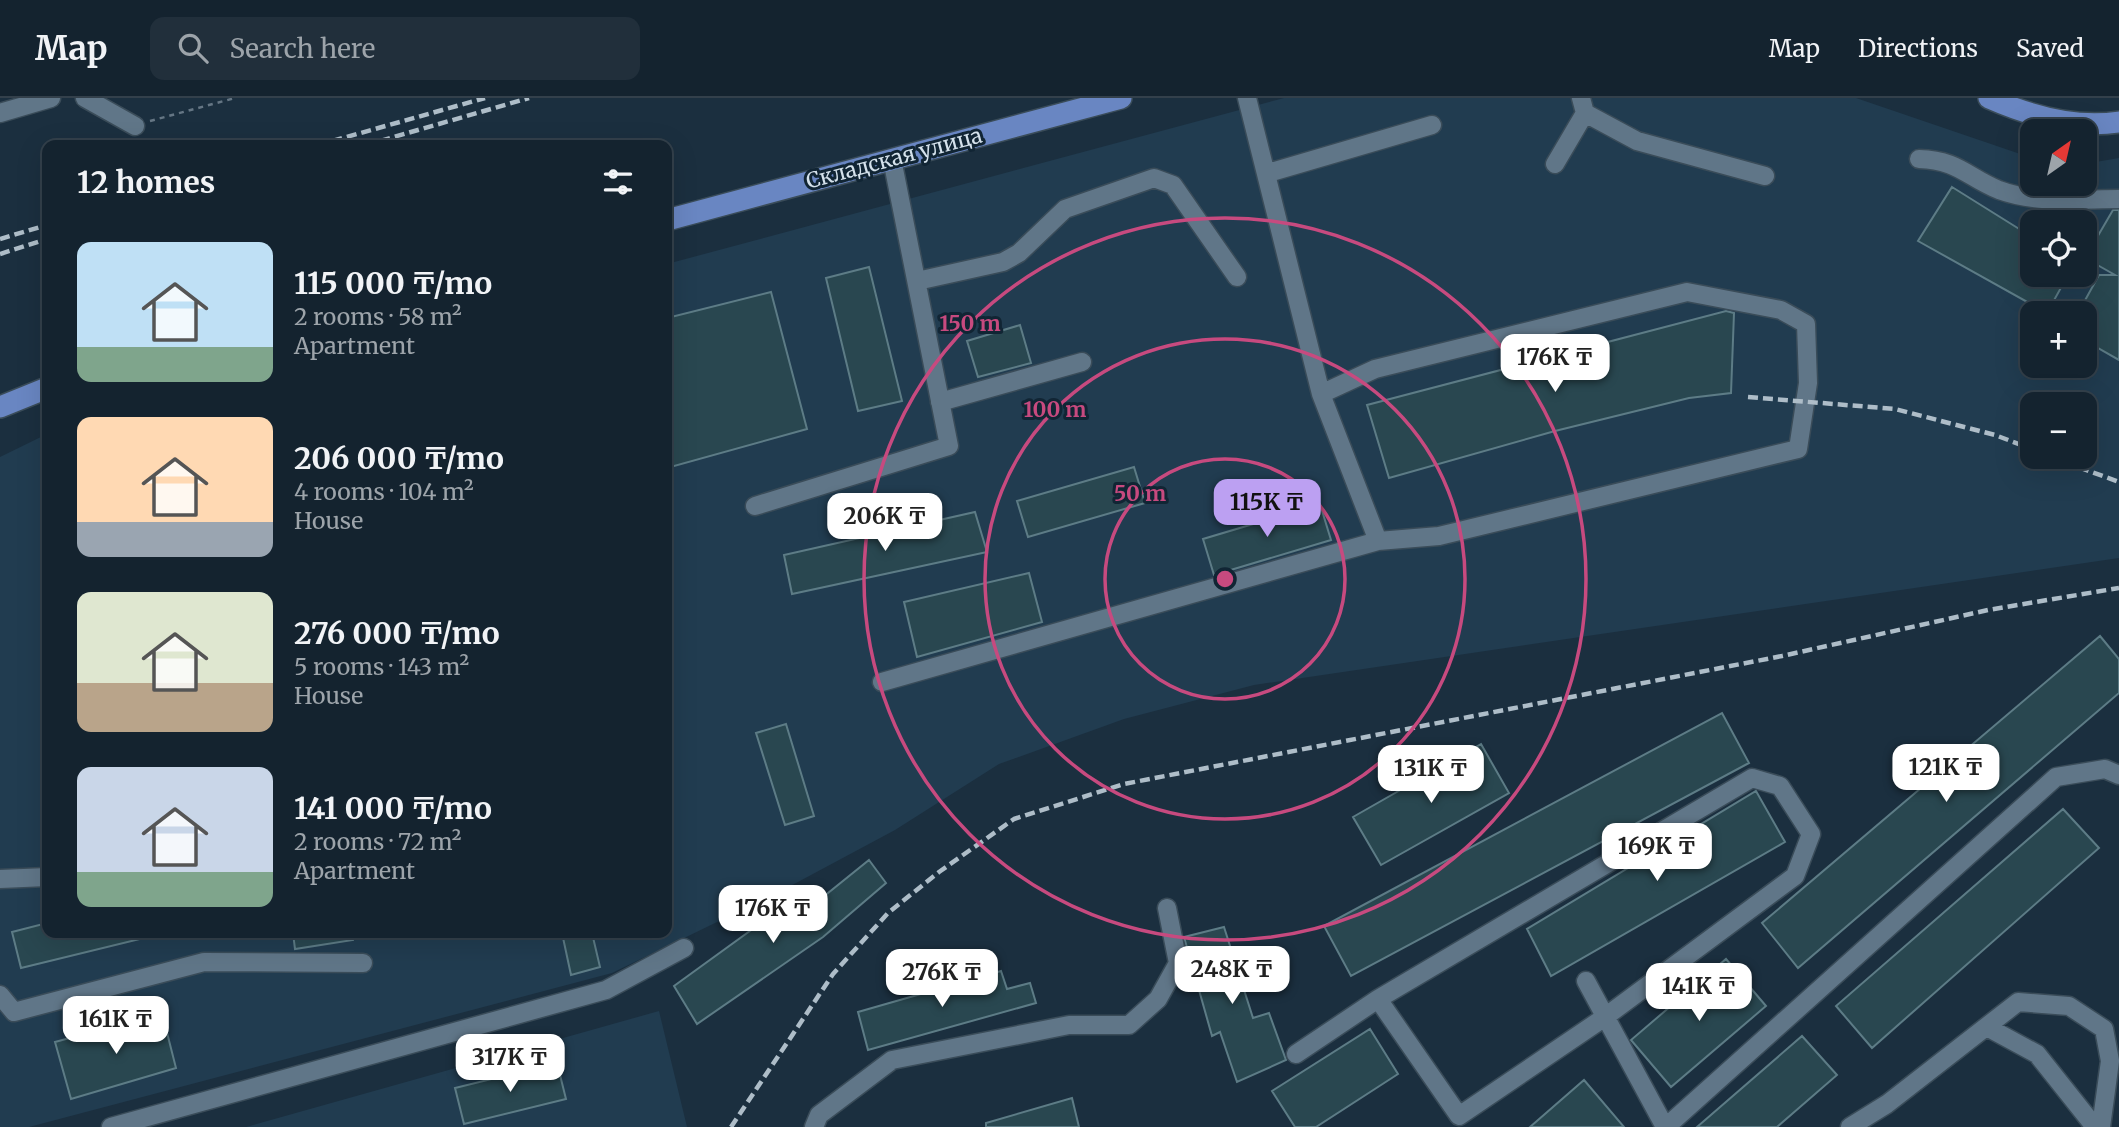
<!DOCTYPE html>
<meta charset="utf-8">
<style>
body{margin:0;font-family:Merriweather,serif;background:#212f3b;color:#f1f3f6;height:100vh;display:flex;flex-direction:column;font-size:26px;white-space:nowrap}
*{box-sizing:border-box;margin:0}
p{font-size:23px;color:#9da4aa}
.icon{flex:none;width:38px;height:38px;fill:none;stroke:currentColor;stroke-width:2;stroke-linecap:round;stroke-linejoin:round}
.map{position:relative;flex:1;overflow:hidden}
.drawer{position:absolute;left:42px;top:42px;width:630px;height:798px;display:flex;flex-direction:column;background:#14232f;border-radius:14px;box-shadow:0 7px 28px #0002,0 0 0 2px #33404b}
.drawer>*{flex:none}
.needle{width:46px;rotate:34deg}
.tools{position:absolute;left:2020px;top:21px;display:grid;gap:14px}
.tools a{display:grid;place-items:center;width:77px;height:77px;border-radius:14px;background:#14232f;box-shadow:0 7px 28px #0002,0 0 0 2px #33404b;font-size:35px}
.price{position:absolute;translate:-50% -60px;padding:0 16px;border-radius:14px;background:#fff;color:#222;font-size:23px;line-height:46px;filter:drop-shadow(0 2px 4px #0008)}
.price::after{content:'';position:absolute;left:50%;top:42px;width:21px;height:16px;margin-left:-10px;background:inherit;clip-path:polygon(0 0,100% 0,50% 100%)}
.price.selected{background:#bca0f2;color:#111}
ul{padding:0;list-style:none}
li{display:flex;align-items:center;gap:21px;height:175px;padding:0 35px}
li span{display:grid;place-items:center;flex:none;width:196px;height:140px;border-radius:14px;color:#555}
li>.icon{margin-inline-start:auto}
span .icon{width:84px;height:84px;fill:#fffc;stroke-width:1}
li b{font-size:30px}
h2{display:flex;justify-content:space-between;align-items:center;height:84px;padding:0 35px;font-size:30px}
header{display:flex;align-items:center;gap:42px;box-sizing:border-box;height:98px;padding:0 35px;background:#14232f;border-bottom:2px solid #33404b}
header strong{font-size:33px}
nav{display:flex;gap:38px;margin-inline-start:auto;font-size:24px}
.search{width:490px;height:63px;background:#212f3b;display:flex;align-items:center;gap:18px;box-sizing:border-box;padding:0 24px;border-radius:14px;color:#9da4aa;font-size:26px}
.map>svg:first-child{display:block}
.built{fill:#213c50;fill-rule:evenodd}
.building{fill:#294750;stroke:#5d7c86;stroke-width:2}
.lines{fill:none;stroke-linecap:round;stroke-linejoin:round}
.minor-casing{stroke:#3a4c59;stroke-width:21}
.major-casing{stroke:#3a4c59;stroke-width:24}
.path{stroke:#657684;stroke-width:2.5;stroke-dasharray:5 5;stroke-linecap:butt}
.minor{stroke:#607688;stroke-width:18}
.major{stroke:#6986c2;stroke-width:21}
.rail{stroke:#aebdc8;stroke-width:4.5;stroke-dasharray:10 5;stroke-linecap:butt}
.ring{fill:none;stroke:#c74a7f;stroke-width:3.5}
.labels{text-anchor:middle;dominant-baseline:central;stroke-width:6;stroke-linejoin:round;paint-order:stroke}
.street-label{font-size:21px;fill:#d5e2ec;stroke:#112534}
.centre{fill:#c74a7f;stroke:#112534;stroke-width:3.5}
.ring-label{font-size:21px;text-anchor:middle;font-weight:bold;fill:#c74a7f;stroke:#112534;stroke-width:6;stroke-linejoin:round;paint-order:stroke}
</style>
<header>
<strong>Map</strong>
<div class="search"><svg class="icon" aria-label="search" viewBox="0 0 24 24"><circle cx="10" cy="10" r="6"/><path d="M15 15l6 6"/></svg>Search here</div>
<nav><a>Map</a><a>Directions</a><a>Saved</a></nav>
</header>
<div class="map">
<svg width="2119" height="1029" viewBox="0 0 2119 1029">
<rect width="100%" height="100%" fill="#1b2f3f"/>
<path class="built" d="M1284 0H1856L2032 60V86H2084V66L2119 60V460L1254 587 1124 621 999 666 895 732 783 792 612 875 29 1029H0V359L47 336V835H667V166ZM2032 124H2084V177H2032ZM2032 215H2084V268H2032ZM2032 306H2084V359H2032Z
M659 913 687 1029H246Z"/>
<path class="building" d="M1952 89 2032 139V177H2068L2047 215 1918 143Z
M2113 112H2119V262L2084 242V215H2078L2099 177H2115L2085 160Z
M869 169 902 303 858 313 826 180Z
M771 194 807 331 667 370V220Z
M1726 213 1734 215 1731 295 1689 300 1555 333 1389 380 1367 307Z
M1020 227 1031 265 978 279 967 243Z
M1134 369 1145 405 1028 439 1017 403Z
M1320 406 1331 442 1214 477 1203 441Z
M975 414 987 454 792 496 784 457Z
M1029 475 1042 524 917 559 904 504Z
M2100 538 2119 561V595L1798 870 1762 825Z
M1722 615 1749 665 1351 878 1324 828Z
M786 626 814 718 785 727 756 635Z
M1481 646 1509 695 1381 767 1353 719Z
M1756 693 1785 744 1551 878 1527 831Z
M2063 711 2099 750 1872 950 1836 908Z
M869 762 886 785 823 839 697 926 674 888 787 806 797 820Z
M47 825V835H144V840L21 870 12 834Z
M1224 829 1253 920 1269 915 1286 962 1237 984 1220 934 1212 938 1184 839Z
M293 835H353V842L295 851Z
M562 835H592L600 869 571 877Z
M1726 861 1766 908 1671 989 1631 942Z
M1001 873 1007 891 1030 885 1036 905 868 952 858 914Z
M162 915 176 970 71 1001 55 944Z
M1370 931 1398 976 1316 1029H1295L1272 993Z
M1802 938 1837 977 1777 1029H1697Z
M557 965 566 1001 464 1026 455 990Z
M1584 982 1624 1029H1530Z
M1072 1000 1079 1029H986V1025Z"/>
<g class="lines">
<g class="minor-casing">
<path id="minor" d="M85 0 135 28
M1247 0 1321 296 1378 443 1439 438 1798 351 1808 285 1806 226 1781 212 1687 194 1375 271 1321 296
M1581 0 1585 15 1637 43 1765 78
M0 15 51 0
M1919 61C1958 62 1967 79 1999 92 2037 106 2080 101 2119 101
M1555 66 1585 15
M1268 75 1432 27
M917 183 1003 164 1019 155 1065 111 1154 80 1173 87 1237 179
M940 304 1082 264
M755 408 949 348 892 61
M882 584 1378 443
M1752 680 1780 688 1811 736 1795 778 1605 919 1459 1018 1378 901Z
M0 781 47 779
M1586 883 1665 1029
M0 897 14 914 204 864 363 865
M1987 929 2037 956 2095 1029
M1296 956 1378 901
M111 1029 606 892 684 850
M814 1029 819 1017 892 962 1069 927H1129L1158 901 1178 865 1167 810
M1666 1029 2056 679 2105 671 2119 677
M1850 1029 1887 1006 2018 904 2069 908 2104 931 2110 963 2101 1029"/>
</g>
<g class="major-casing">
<path id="major" d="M1989 0C2030 18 2075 31 2119 24
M667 122 1121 0
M0 309 47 290"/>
</g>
<path class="path" d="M150 23 235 0"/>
<use href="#minor" class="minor"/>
<use href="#major" class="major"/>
<path class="rail" d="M318 47 485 0
M366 47 529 0
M0 141 47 127
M0 156 47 141
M1748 299 1895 311 1995 337 2032 351
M2051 359 2119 384
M731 1029 833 876 888 815 939 774 1014 721 1124 686 1782 558 1988 512 2119 490"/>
</g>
<g class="ring">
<circle cx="1225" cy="481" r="120"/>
<circle cx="1225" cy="481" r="240"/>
<circle cx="1225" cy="481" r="361"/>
</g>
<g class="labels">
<g class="street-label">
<text transform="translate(894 60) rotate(-15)">Складская улица</text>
</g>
</g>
<circle cx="1225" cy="481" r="10" class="centre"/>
<g class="ring-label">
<text x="970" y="233">150 m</text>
<text x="1055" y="319">100 m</text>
<text x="1140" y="403">50 m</text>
</g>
</svg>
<div class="tools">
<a><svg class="needle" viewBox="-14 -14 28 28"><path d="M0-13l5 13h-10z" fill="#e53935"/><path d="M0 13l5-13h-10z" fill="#9da4aa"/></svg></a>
<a><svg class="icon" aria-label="locate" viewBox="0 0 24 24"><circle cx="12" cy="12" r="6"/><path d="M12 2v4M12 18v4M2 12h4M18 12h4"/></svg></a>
<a>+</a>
<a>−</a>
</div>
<b class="price" style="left:1555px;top:296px">176K ₸</b>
<b class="price selected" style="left:1267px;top:441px">115K ₸</b>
<b class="price" style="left:885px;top:455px">206K ₸</b>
<b class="price" style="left:1946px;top:706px">121K ₸</b>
<b class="price" style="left:1431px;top:707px">131K ₸</b>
<b class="price" style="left:1657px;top:785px">169K ₸</b>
<b class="price" style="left:773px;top:847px">176K ₸</b>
<b class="price" style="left:1232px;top:908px">248K ₸</b>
<b class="price" style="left:942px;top:911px">276K ₸</b>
<b class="price" style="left:1699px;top:925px">141K ₸</b>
<b class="price" style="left:116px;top:958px">161K ₸</b>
<b class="price" style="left:510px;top:996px">317K ₸</b>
<section class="drawer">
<h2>12 homes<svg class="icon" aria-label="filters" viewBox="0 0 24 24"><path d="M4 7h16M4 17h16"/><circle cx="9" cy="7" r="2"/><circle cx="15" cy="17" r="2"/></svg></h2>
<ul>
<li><span style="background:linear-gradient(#bfe0f5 75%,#7fa58c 0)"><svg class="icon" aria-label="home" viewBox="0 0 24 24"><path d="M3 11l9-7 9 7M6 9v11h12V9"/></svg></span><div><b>115 000 ₸/mo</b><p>2 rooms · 58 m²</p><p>Apartment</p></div></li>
<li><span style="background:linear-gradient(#ffd9b3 75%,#9aa5b1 0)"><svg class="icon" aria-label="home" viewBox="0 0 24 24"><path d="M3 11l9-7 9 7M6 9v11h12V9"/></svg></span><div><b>206 000 ₸/mo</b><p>4 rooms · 104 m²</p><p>House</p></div></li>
<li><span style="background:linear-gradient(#dfe7d0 65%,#b9a48a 0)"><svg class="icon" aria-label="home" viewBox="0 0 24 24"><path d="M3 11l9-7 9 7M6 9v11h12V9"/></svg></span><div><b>276 000 ₸/mo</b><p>5 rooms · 143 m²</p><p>House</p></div></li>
<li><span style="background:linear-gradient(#c9d6e8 75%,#7fa58c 0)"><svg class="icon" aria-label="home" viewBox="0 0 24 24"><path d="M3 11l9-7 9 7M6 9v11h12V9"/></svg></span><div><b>141 000 ₸/mo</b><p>2 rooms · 72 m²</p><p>Apartment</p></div></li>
</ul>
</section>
</div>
